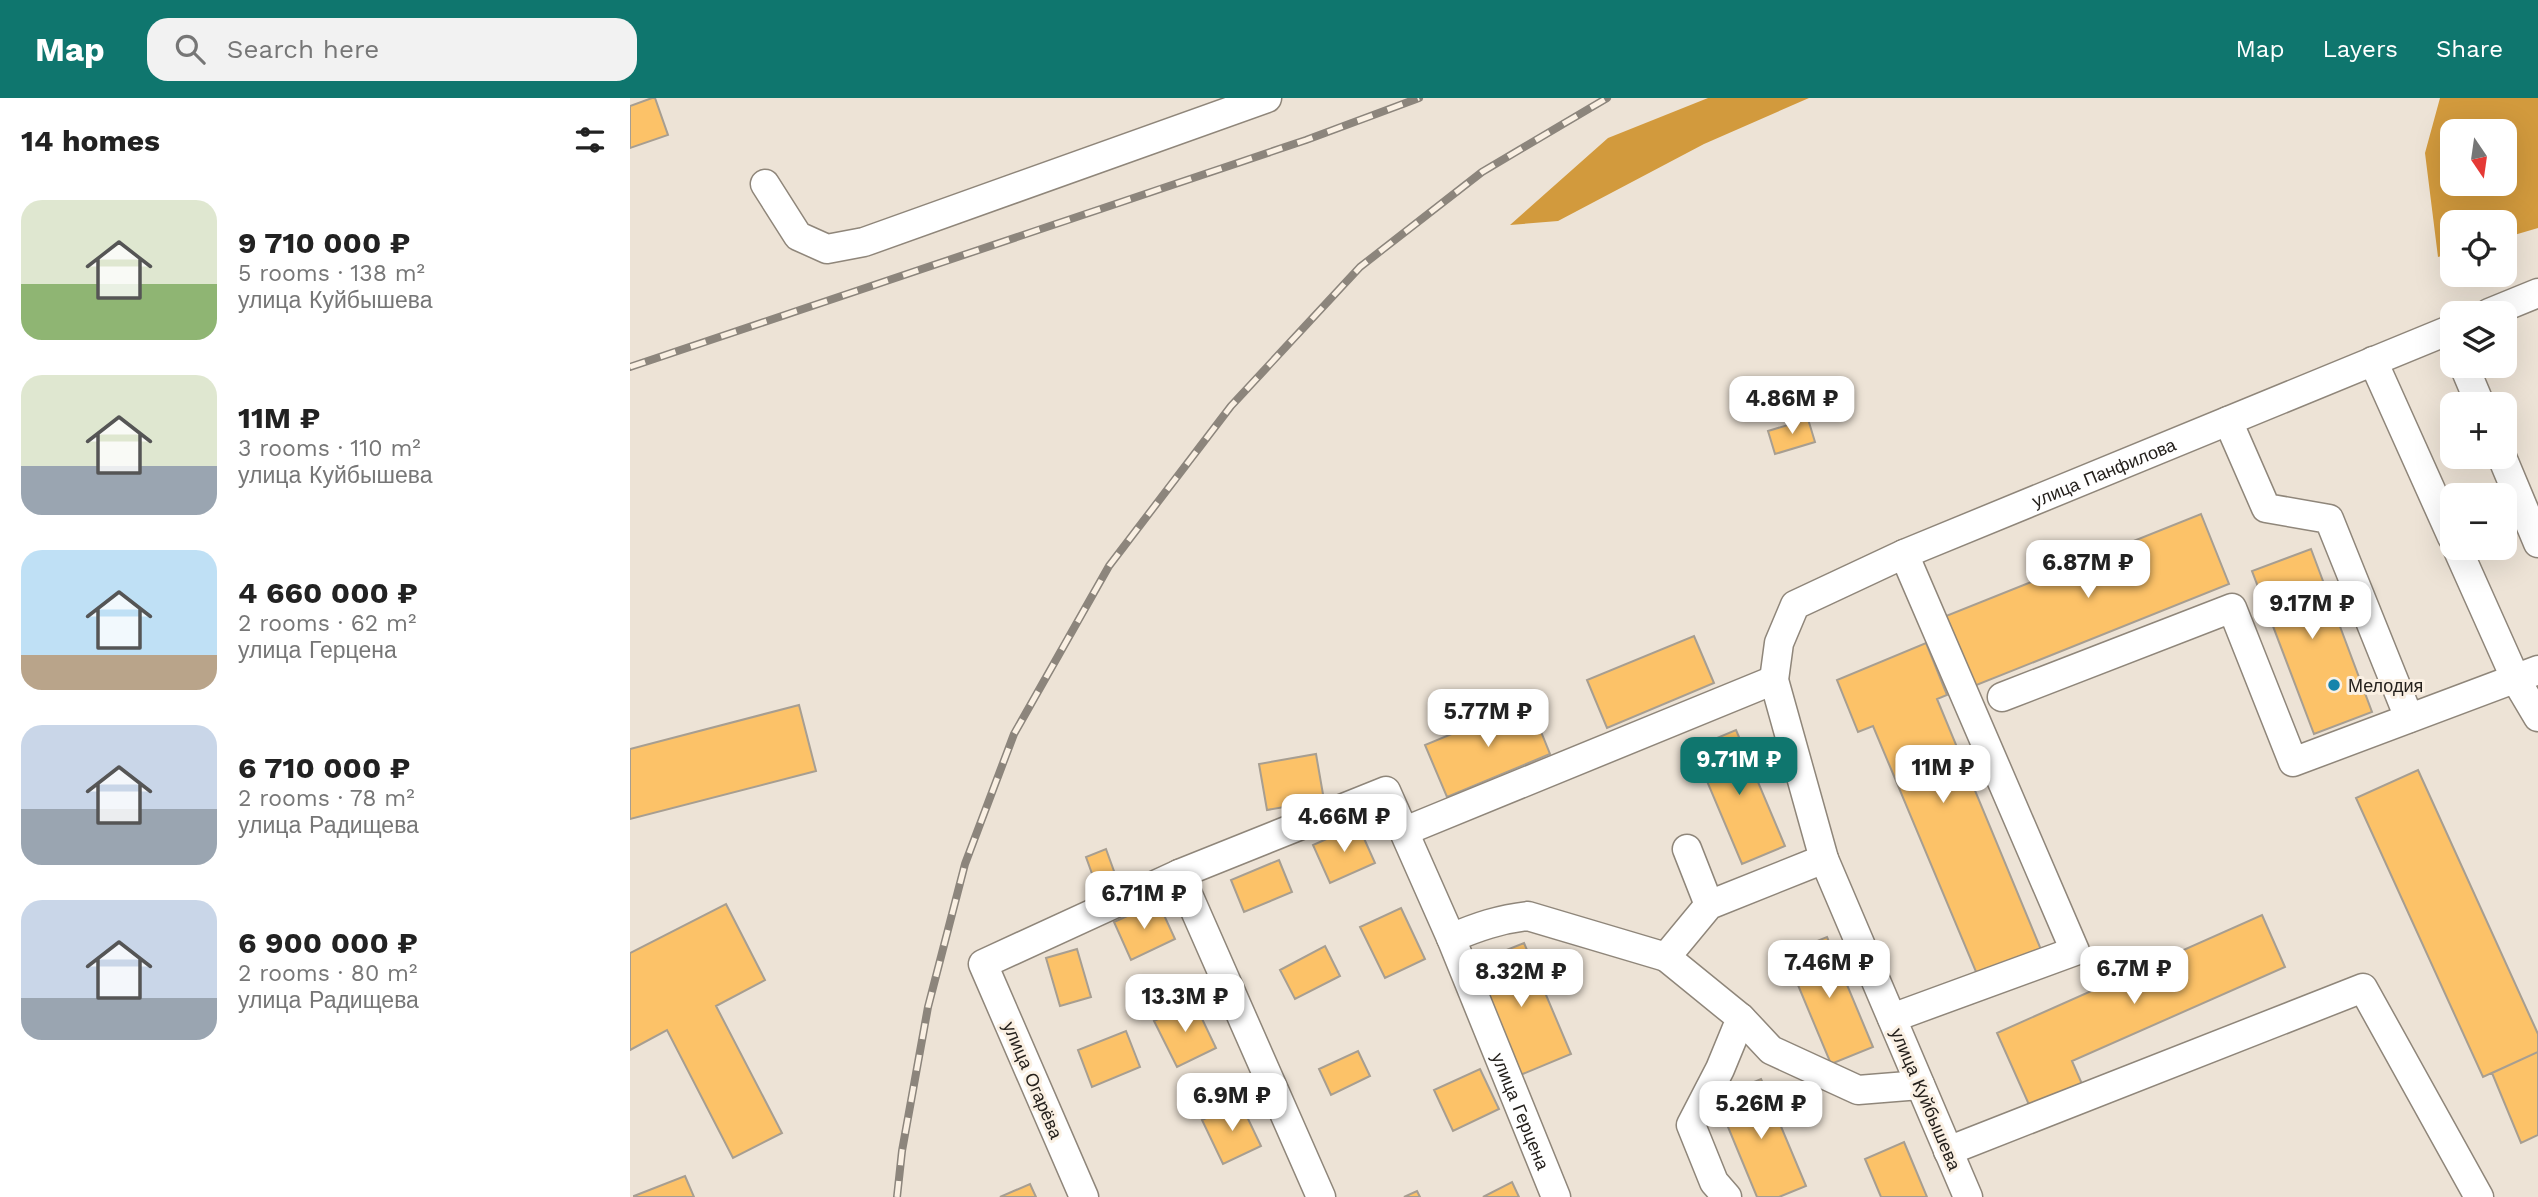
<!DOCTYPE html>
<meta charset="utf-8">
<style>
body{margin:0;font-family:"Work Sans",sans-serif;background:#f2f2f2;color:#222;height:100vh;display:flex;flex-direction:column;font-size:26px;white-space:nowrap}
*{box-sizing:border-box;margin:0}
p{font-size:23px;color:#767676}
.icon{flex:none;width:38px;height:38px;fill:none;stroke:currentColor;stroke-width:2;stroke-linecap:round;stroke-linejoin:round}
.map{position:relative;flex:1;overflow:hidden}
.sheet{display:flex;flex-direction:column;background:#fff;width:630px}
.sheet>*{flex:none}
.needle{width:46px;rotate:167deg}
.buttons{position:absolute;left:1810px;top:21px;display:grid;gap:14px}
.buttons a{display:grid;place-items:center;width:77px;height:77px;border-radius:14px;background:#fff;box-shadow:0 7px 28px #0002;font-size:35px}
.price{position:absolute;translate:-50% -60px;padding:0 16px;border-radius:14px;background:#fff;color:#222;font-size:23px;line-height:46px;filter:drop-shadow(0 2px 4px #0008)}
.price::after{content:'';position:absolute;left:50%;top:42px;width:21px;height:16px;margin-left:-10px;background:inherit;clip-path:polygon(0 0,100% 0,50% 100%)}
.price.selected{background:#0f766e;color:#fff}
ul{padding:0;list-style:none}
li{display:flex;align-items:center;gap:21px;height:175px;padding:0 21px}
li span{display:grid;place-items:center;flex:none;width:196px;height:140px;border-radius:21px;color:#555}
li>.icon{margin-inline-start:auto}
span .icon{width:84px;height:84px;fill:#fffc;stroke-width:1}
li b{font-size:30px}
h2{display:flex;justify-content:space-between;align-items:center;height:84px;padding:0 21px;font-size:30px}
header{display:flex;align-items:center;gap:42px;box-sizing:border-box;height:98px;padding:0 35px;background:#0f766e;color:#fff}
header strong{font-size:33px}
nav{display:flex;gap:38px;margin-inline-start:auto;font-size:24px}
.search{width:490px;height:63px;background:#f2f2f2;display:flex;align-items:center;gap:18px;box-sizing:border-box;padding:0 24px;border-radius:21px;color:#767676;font-size:26px}
main{display:flex;flex:1;min-height:0}
.map>svg:first-child{display:block}
.forest{fill:#d29a3d;fill-rule:evenodd}
.building{fill:#fcc268;stroke:#a79e91;stroke-width:2}
.lines{fill:none;stroke-linecap:round;stroke-linejoin:round}
.minor-casing{stroke:#8f867a;stroke-width:31}
.minor{stroke:#fff;stroke-width:28}
.rail-casing{stroke:#8c857c;stroke-width:8}
.rail{stroke:#faf0e3;stroke-width:5;stroke-dasharray:16;stroke-linecap:butt}
.poi-dot{fill:#1684ab;stroke:#faf0e3;stroke-width:2.5}
.labels{text-anchor:middle;dominant-baseline:central;stroke-width:6;stroke-linejoin:round;paint-order:stroke}
.street-label{font-size:18px;fill:#25211d;stroke:#faf0e3}
.poi-label{font-size:18px;fill:#25211d;stroke:#faf0e3;text-anchor:start}
</style>
<header>
<strong>Map</strong>
<div class="search"><svg class="icon" aria-label="search" viewBox="0 0 24 24"><circle cx="10" cy="10" r="6"/><path d="M15 15l6 6"/></svg>Search here</div>
<nav><a>Map</a><a>Layers</a><a>Share</a></nav>
</header>
<main>
<section class="sheet">
<h2>14 homes<svg class="icon" aria-label="filters" viewBox="0 0 24 24"><path d="M4 7h16M4 17h16"/><circle cx="9" cy="7" r="2"/><circle cx="15" cy="17" r="2"/></svg></h2>
<ul>
<li><span style="background:linear-gradient(#dfe7d0 60%,#8fb573 0)"><svg class="icon" aria-label="home" viewBox="0 0 24 24"><path d="M3 11l9-7 9 7M6 9v11h12V9"/></svg></span><div><b>9 710 000 ₽</b><p>5 rooms · 138 m²</p><p>улица Куйбышева</p></div></li>
<li><span style="background:linear-gradient(#dfe7d0 65%,#9aa5b1 0)"><svg class="icon" aria-label="home" viewBox="0 0 24 24"><path d="M3 11l9-7 9 7M6 9v11h12V9"/></svg></span><div><b>11M ₽</b><p>3 rooms · 110 m²</p><p>улица Куйбышева</p></div></li>
<li><span style="background:linear-gradient(#bfe0f5 75%,#b9a48a 0)"><svg class="icon" aria-label="home" viewBox="0 0 24 24"><path d="M3 11l9-7 9 7M6 9v11h12V9"/></svg></span><div><b>4 660 000 ₽</b><p>2 rooms · 62 m²</p><p>улица Герцена</p></div></li>
<li><span style="background:linear-gradient(#c9d6e8 60%,#9aa5b1 0)"><svg class="icon" aria-label="home" viewBox="0 0 24 24"><path d="M3 11l9-7 9 7M6 9v11h12V9"/></svg></span><div><b>6 710 000 ₽</b><p>2 rooms · 78 m²</p><p>улица Радищева</p></div></li>
<li><span style="background:linear-gradient(#c9d6e8 70%,#9aa5b1 0)"><svg class="icon" aria-label="home" viewBox="0 0 24 24"><path d="M3 11l9-7 9 7M6 9v11h12V9"/></svg></span><div><b>6 900 000 ₽</b><p>2 rooms · 80 m²</p><p>улица Радищева</p></div></li>
</ul>
</section>
<div class="map">
<svg width="1908" height="1099" viewBox="0 0 1908 1099">
<rect width="100%" height="100%" fill="#ede3d6"/>
<path class="forest" d="M1078 0H1179L1074 46 928 123 880 127 978 40Z
M1810 0H1908V130L1874 140V124H1822V155L1808 159 1795 55ZM1822 33H1874V86H1822Z"/>
<path class="building" d="M22 0H25L38 37 0 50V8Z
M1178 321 1185 344 1145 356 1138 333Z
M1571 416 1599 486 1344 588 1316 518Z
M1681 451 1742 614 1684 636 1622 473Z
M1064 538 1084 585 977 630 957 582Z
M1296 545 1317 597 1307 601 1412 854 1349 881 1243 628 1228 634 1207 582Z
M899 604 920 656 817 699 795 647Z
M169 607 186 673 0 721V651Z
M1106 632 1155 748 1112 766 1063 650Z
M686 656 694 702 637 712 629 666Z
M1788 672 1908 936V954L1853 979 1726 700Z
M728 727 745 765 700 785 683 747Z
M476 751 485 776 465 784 456 759Z
M649 762 662 794 614 814 601 782Z
M528 804 545 841 501 862 484 824Z
M96 806 135 882 86 908 152 1035 103 1060 37 932 0 952V855Z
M771 810 795 861 755 880 730 829Z
M1632 817 1655 869 1442 963 1452 986 1400 1009 1367 935Z
M1197 839 1243 949 1201 966 1155 856Z
M894 845 941 956 888 978 841 866Z
M695 848 710 878 665 901 650 872Z
M447 851 461 899 430 908 416 860Z
M564 904 586 950 547 969 524 923Z
M496 933 510 969 462 989 448 952Z
M728 953 740 978 701 997 689 971Z
M1908 954V1037L1891 1045 1862 975Z
M850 971 869 1011 823 1033 804 992Z
M1131 981 1176 1088 1149 1099H1127L1086 1000Z
M610 1004 631 1048 593 1066 572 1022Z
M1274 1044 1297 1099H1251L1235 1061Z
M55 1078 64 1099H4V1098Z
M882 1084 889 1099H853Z
M400 1086 406 1099H370Z
M787 1093 790 1099H774Z"/>
<g class="lines">
<g class="minor-casing">
<g id="minor">
<path d="M135 86 168 138 197 151 234 144 637 0"/>
<path d="M1859 215 1908 195"/>
<path d="M1743 263 1822 439"/>
<path d="M1834 268 1850 306"/>
<path d="M1598 323 1636 410 1699 421 1779 620"/>
<path d="M1872 359 1908 445"/>
<path d="M1827 450 1886 582 1908 619"/>
<path d="M1372 599 1602 510 1663 664 1908 572"/>
<path d="M775 733 1144 582"/>
<path d="M1057 751 1079 807"/>
<path d="M549 776 691 1099"/>
<path d="M821 840C847 829 870 821 898 818L1036 859 1079 807 1194 761"/>
<path d="M1036 859 1111 920 1090 971 1061 1027 1084 1084 1097 1099"/>
<path d="M1111 920 1141 952 1228 992 1290 987"/>
<path d="M1262 920 1445 853 1274 456"/>
<path d="M1318 1053 1733 890 1849 1099"/>
<path id="s1" d="M454 1099 353 866 549 776 756 693 821 840 926 1099"/>
<path id="s2" d="M1338 1099 1194 761 1144 582 1149 545 1165 507 1274 456 1822 231"/>
</g>
</g>
<use href="#minor" class="minor"/>
<g class="rail-casing">
<path id="rail" d="M0 269 676 42 789 0
M267 1099 272 1053 298 909 335 766 384 636 479 468 601 308 730 169 852 74 977 0"/>
</g>
<use href="#rail" class="rail"/>
</g>
<circle class="poi-dot" cx="1704" cy="587" r="7"/>
<g class="labels">
<g class="street-label">
<text stroke="none"><textPath href="#s2" startOffset="968">улица Панфилова</textPath></text>
<text transform="translate(403 982) rotate(67)">улица Огарёва</text>
<text transform="translate(1296 1001) rotate(67)">улица Куйбышева</text>
<text stroke="none"><textPath href="#s1" startOffset="1040">улица Герцена</textPath></text>
</g>
<g class="poi-label">
<text x="1718" y="587">Мелодия</text>
</g>
</g>
</svg>
<div class="buttons">
<a><svg class="needle" viewBox="-14 -14 28 28"><path d="M0-13l5 13h-10z" fill="#e53935"/><path d="M0 13l5-13h-10z" fill="#767676"/></svg></a>
<a><svg class="icon" aria-label="locate" viewBox="0 0 24 24"><circle cx="12" cy="12" r="6"/><path d="M12 2v4M12 18v4M2 12h4M18 12h4"/></svg></a>
<a><svg class="icon" aria-label="layers" viewBox="0 0 24 24"><path d="M12 4l9 5-9 5-9-5zM3 14l9 5 9-5"/></svg></a>
<a>+</a>
<a>−</a>
</div>
<b class="price" style="left:1162px;top:338px">4.86M ₽</b>
<b class="price" style="left:1458px;top:502px">6.87M ₽</b>
<b class="price" style="left:1682px;top:543px">9.17M ₽</b>
<b class="price" style="left:858px;top:651px">5.77M ₽</b>
<b class="price selected" style="left:1109px;top:699px">9.71M ₽</b>
<b class="price" style="left:1313px;top:707px">11M ₽</b>
<b class="price" style="left:714px;top:756px">4.66M ₽</b>
<b class="price" style="left:514px;top:833px">6.71M ₽</b>
<b class="price" style="left:1199px;top:902px">7.46M ₽</b>
<b class="price" style="left:1504px;top:908px">6.7M ₽</b>
<b class="price" style="left:891px;top:911px">8.32M ₽</b>
<b class="price" style="left:555px;top:936px">13.3M ₽</b>
<b class="price" style="left:602px;top:1035px">6.9M ₽</b>
<b class="price" style="left:1131px;top:1043px">5.26M ₽</b>
</div>
</main>
